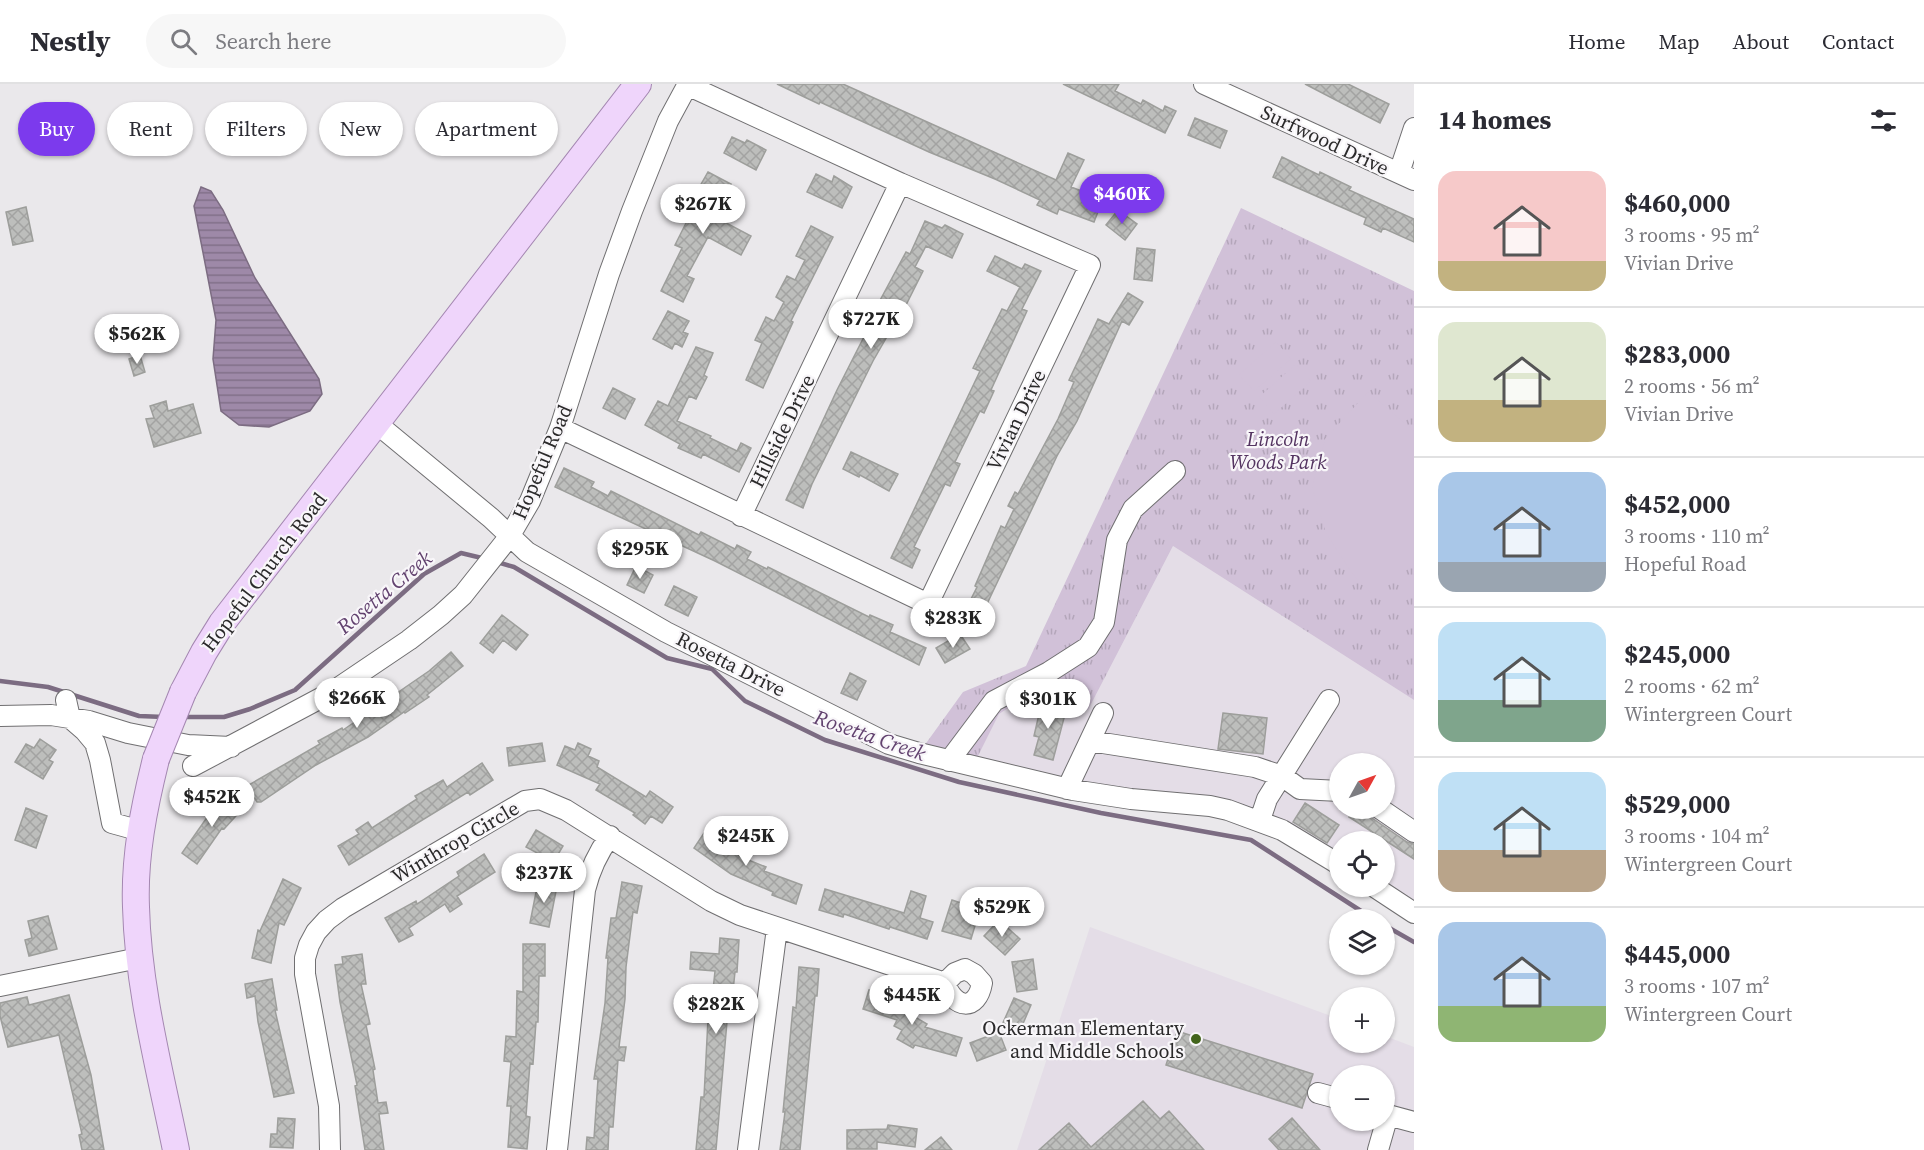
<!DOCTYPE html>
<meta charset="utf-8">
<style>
body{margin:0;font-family:"Source Serif 4",serif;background:#f7f7f7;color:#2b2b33;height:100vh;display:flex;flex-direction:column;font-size:22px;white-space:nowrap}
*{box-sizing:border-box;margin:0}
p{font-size:20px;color:#7c7c81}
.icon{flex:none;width:33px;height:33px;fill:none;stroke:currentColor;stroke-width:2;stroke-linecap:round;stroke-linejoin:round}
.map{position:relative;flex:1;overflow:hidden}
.panel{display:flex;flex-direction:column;background:#fff;width:510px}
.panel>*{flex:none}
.top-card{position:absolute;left:18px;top:18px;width:570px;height:54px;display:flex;gap:12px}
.needle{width:39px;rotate:50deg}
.tools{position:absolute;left:1329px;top:669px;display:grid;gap:12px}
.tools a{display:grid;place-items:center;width:66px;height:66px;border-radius:50%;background:#fff;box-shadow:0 2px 4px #0004;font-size:30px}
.price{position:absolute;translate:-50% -51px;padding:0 14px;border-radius:21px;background:#fff;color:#222;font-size:20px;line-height:39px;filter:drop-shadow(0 2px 3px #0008)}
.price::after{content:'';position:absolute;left:50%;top:36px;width:18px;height:14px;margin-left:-9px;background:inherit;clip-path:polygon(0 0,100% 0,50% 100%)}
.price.on{background:#7c3aed;color:#fff}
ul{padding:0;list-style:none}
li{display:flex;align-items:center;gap:18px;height:150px;padding:0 24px}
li+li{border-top:2px solid #e1e1e2}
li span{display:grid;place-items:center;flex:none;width:168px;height:120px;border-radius:18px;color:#555}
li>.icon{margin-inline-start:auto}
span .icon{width:72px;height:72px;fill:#fffc;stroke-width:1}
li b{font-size:26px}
h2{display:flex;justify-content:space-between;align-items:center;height:72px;padding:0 24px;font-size:26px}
.tag{padding:0 21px;border-radius:27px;background:#fff;box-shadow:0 2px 4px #0004;font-size:21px;line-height:54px}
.tag.on{background:#7c3aed;color:#fff}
header{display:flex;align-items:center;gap:36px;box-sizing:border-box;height:84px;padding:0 30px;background:#fff;border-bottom:2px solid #e1e1e2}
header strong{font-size:28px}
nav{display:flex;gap:33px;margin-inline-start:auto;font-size:21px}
.search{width:420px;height:54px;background:#f7f7f7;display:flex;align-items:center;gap:15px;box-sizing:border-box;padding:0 21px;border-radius:33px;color:#7c7c81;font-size:22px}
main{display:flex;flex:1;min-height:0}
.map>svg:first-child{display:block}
.built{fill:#e4dde7;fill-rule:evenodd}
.park{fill:url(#park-tufts)}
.pitch{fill:#d1c1d8}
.water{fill:url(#water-rules);stroke:#7c6c82;stroke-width:1.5}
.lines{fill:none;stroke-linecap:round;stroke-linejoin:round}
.stream{stroke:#7c6c82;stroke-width:4.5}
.building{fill:url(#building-cross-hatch);stroke:#9d9e9b;stroke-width:1.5}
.minor-casing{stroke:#706f71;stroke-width:22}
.major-casing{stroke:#a487b1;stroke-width:28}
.minor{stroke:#fff;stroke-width:20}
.major{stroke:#efd5fb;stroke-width:26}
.major-bridge-casing{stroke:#a487b1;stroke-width:28;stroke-linecap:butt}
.major-bridge{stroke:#efd5fb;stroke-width:26}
.poi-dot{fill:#42641b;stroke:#f8f6f9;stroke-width:2}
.labels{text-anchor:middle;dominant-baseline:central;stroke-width:4.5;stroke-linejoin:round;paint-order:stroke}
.street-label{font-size:20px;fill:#2b2a2b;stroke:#f8f6f9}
.park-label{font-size:20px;font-style:italic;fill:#543461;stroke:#f8f6f9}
.poi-label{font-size:20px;fill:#2b2a2b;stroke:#f8f6f9;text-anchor:end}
.water-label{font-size:21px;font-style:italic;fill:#62426f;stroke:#f8f6f9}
</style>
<header>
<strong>Nestly</strong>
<div class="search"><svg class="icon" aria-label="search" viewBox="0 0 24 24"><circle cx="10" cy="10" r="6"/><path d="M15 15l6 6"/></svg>Search here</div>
<nav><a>Home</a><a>Map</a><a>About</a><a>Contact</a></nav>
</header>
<main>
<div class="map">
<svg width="1414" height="1066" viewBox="0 0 1414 1066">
<defs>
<pattern id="park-tufts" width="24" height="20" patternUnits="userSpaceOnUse" patternTransform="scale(1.5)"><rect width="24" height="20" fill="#d1c1d8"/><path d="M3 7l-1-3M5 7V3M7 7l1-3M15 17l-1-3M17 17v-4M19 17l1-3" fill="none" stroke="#b4a6ba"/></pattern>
<pattern id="water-rules" width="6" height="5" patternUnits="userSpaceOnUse" patternTransform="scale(1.5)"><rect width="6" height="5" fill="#9e89a8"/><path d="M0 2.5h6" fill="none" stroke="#817089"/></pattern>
<pattern id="building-cross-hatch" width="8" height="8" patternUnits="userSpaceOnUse" patternTransform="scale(1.5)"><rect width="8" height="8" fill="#bdbebc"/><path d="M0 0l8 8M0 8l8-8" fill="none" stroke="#a3a3a2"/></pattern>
</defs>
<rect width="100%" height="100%" fill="#eae8eb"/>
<path class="built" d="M1173 462 1414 616V832L1384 802V758H1340L1339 782 1282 746 973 682 999 630 1038 605 1088 626ZM1340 680H1384V724H1340Z
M1090 843 1339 935 1340 958H1384L1385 952 1414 963V1066H1017ZM1340 992H1384V1036H1340Z"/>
<path class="park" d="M1241 124 1414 207V616L1173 462 1088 626 1038 605 999 630 973 682 919 669 963 608 1026 582Z"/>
<path class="pitch" d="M1276 258 1291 275 1254 307 1239 291Z
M1296 280 1311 297 1274 330 1259 313Z
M1368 308 1414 347V466L1371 509 1352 489 1326 449 1312 403 1325 355Z"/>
<path class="water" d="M201 103 211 107 223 126 255 194 319 295 322 310 310 327 269 343 239 341 221 327 213 275 216 236 194 122Z"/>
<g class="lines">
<path class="stream" d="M497 478 514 483 667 574 712 585 745 617 825 656 959 698 1101 729 1251 756 1375 836
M0 597 48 603 139 632 164 633
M181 633H224L250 625 295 606 424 490 461 469 486 475
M1384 841 1414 858"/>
</g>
<path class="building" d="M777 0H843L1056 96 1068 69 1084 76 1071 103 1103 115 1094 138 1059 125 1057 130 1037 121 1040 116 995 95 929 68 820 18 819 20Z
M1063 0H1119L1115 7 1141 20 1143 16 1163 27 1165 22 1176 27 1165 49Z
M1305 0H1348L1389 20 1380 39Z
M1195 34 1227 47 1220 64 1188 51Z
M732 53 745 59 747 56 766 66 756 86 724 69Z
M1282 73 1319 91 1320 88 1351 103 1349 106 1414 135V158L1383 144 1381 148 1364 140 1366 134 1273 93Z
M708 88 731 100 713 132 751 152 741 171 708 153 687 192 694 195 683 218 661 207 682 164 675 161 696 119 692 116Z
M816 90 832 98 834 92 852 103 842 124 807 108Z
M26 123 33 157 13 161 6 128Z
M1118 126 1137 140 1125 156 1106 141Z
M925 137 942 144 945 141 963 150 952 174 926 162 915 183 923 187 894 245 892 244 873 277 812 400 803 424 786 416 837 306 873 235 871 233 906 168 910 170Z
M811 142 833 153 791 237 793 238 763 304 746 296 762 259 755 256 766 233 774 237 784 218 776 213 787 192 795 196 805 176 796 172Z
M1137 164 1155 166 1152 197 1134 195Z
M995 172 1022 185 1025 180 1041 187 1022 225 1027 227 991 306 994 307 984 329 980 327 955 378 960 380 950 402 945 400 914 463 920 466 912 484 891 474 980 287 973 284 1002 225 1007 227 1020 203 987 187Z
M1128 209 1143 218 1129 241 1122 237 1077 337 1057 372 977 541 962 533 977 503 975 502 1001 442 1005 444 1014 425 1008 422 1015 408 1018 410 1058 335 1074 298 1069 296 1098 235 1109 240Z
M668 227 689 237 683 248 688 250 682 263 675 259 672 265 653 255Z
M696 263 713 269 704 291 707 293 696 315 689 312 677 337 711 352 710 354 737 367 741 359 751 364 739 388 703 370 701 374 678 364 680 360 645 341 658 317 668 322Z
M140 271 145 288 134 292 129 275Z
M613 304 635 315 625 335 603 324Z
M166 317 168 327 193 320 201 349 154 363 146 335 154 334 150 322Z
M851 368 898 390 889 407 860 391 859 393 843 385Z
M564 384 594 398 591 403 608 412 611 407 699 451 701 448 735 465 737 461 751 468 747 475 767 485 768 483 869 533 870 531 893 541 890 548 926 564 919 581 715 477 555 403Z
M636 482 653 491 644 509 627 501Z
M674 502 697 513 688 532 665 521Z
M502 531 528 551 516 566 503 556 493 569 480 559Z
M960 550 970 565 945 579 936 564Z
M451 568 463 582 427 611 429 613 405 629 404 628 368 653 316 681 261 718H257L247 702 320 660 318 657 342 644 343 646 429 587Z
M850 589 866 597 857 616 841 609Z
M1042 617 1061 622 1058 632 1064 634 1053 676 1034 671 1039 653 1034 652Z
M1223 629 1267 634 1263 670 1218 665Z
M40 655 56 666 49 676 53 678 43 695 15 678 26 660 34 664Z
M542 659 545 677 509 682 507 664Z
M578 659 591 665 588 672 599 677 597 683 646 713 650 707 673 723 662 739 651 732 645 740 633 731 635 729 596 706 600 700 557 681 565 662 575 666Z
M482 679 493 696 470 711 468 708 349 781 338 762 359 750 356 746 368 738 372 744 417 715 415 712 443 696 447 703Z
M228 710 244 723 224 745 222 744 197 780 182 769 208 732Z
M1305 719 1339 741 1327 759 1293 738Z
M26 724 47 732 36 764 15 756Z
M1355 724H1363L1372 734 1407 758 1414 760V775L1349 733Z
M710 740 722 747 716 756 741 773 766 783 764 787 802 801 796 820 772 811 773 808 731 790 694 764Z
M536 746 563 762 550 784 538 778 541 771 526 763Z
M484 770 495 788 457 812 462 820 450 828 445 820 409 844 413 851 399 858 385 834 416 817 417 820 459 792 457 788Z
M283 795 301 804 284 841 279 839 271 879 252 874 258 846 260 847Z
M538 798 557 802 549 843 530 839Z
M622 798 642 802 637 829 633 828 626 883 625 915 619 963H626L624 977 618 976 613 1043H609L608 1066H586L587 1053 594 1054 598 995H594L605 919 608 874H606L611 834H616Z
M825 805 904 829 911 807 926 812 920 834 933 838 927 855 890 843 889 845 844 830 843 833 819 826Z
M952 816 967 821 964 831 977 835 971 855 942 847Z
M48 832 57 865 29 872 25 856 32 854 28 837Z
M999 836 1020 855 1005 871 984 852Z
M720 854 739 856 737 888H735L731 926H728L716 1066H696L701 1013H704L708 935H710L715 887 690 885 691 868 719 870Z
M523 860H545V892H539L538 938H536L533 980 530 979 526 1032 530 1033 527 1065 508 1063 511 1022H507L511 978 504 977 506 952 516 953 517 907 523 908Z
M362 870 366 900H361L370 940 366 941 375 985 373 986 378 1019 386 1018 388 1029 379 1030 384 1066H365L355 1002 357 1001 340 918 335 881 343 880 342 873Z
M1033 875 1037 905 1017 908 1012 878Z
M799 883 819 885 817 912H815L800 1066H780L785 1028H783L793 923 796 924Z
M272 895 277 926H275L294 1009 274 1013 258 938 255 912 247 914 245 900Z
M869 906 893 914 891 919 927 940 925 943 962 954 956 972 915 961 913 964 897 955 902 946 894 942 897 936 863 925Z
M69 911 91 991 104 1066H82L79 1051 82 1050 59 951 8 963 0 932V919L27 913 29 921Z
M1014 914 1031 921 1019 949 1002 941Z
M1177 947 1313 990 1302 1024 1166 981Z
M999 948 1006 966 977 977 970 959Z
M1143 1017 1160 1035 1169 1027 1204 1066H1039L1069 1039 1091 1063Z
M278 1034 295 1035 293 1064 270 1063 271 1050H277Z
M1292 1034 1320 1066H1279L1269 1055Z
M888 1041 917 1045 915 1063 877 1058V1065H847V1046L887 1045Z
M941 1053 952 1066H925Z"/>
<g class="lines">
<g class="minor-casing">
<path id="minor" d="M1204 0 1414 96
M1399 89 1414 44
M376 339 491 434 527 468 666 548 889 660 919 669 1073 706 1131 715 1210 722 1228 726 1282 746 1340 781
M560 344 928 520 1090 181 900 99 687 1
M741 432 900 99
M66 616 70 634 85 647 95 659 100 676 112 739 141 747
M0 632 51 631 89 637 128 649 188 661 231 663
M1090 657 1255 683 1282 692 1300 705 1340 707
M949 677 994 617 1049 588 1088 563 1104 538 1117 456 1133 425 1175 387
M193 682 332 608 409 556 441 531 463 511 509 453 530 417 560 344 609 190 632 127 668 37 688 0
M1067 705 1103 629
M1379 724 1414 748
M1260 736 1267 715 1329 616
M1373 802 1414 829
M0 902 139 874
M1318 1009 1340 1015
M1384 1030 1414 1038
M330 1066 329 1022 305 890V874L309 861 316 848 327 836 343 824 525 717 540 715 566 726 711 817 740 831 945 899C954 925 977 928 982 899L974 890 965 885 955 889 945 899
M557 1066 585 806C590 785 597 770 610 752
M748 1066 777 844
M1378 1066 1388 1031"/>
</g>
<g class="major-casing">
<path id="major" d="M183 608 204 568 222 539 638 0
M156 675C144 723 134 773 136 823 138 904 160 987 176 1066"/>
</g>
<use href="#minor" class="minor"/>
<use href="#major" class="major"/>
<g class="major-bridge-casing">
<path id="major-bridge" d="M156 675 183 608"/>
</g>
<use href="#major-bridge" class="major-bridge"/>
</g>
<circle class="poi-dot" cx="1196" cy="955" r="6"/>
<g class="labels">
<g class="street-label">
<text transform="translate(1325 56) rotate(25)">Surfwood Drive</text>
<text transform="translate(1016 336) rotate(-64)">Vivian Drive</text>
<text transform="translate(782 347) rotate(-64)">Hillside Drive</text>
<text transform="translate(542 378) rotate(-67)">Hopeful Road</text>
<text transform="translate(264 488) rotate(-53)">Hopeful Church Road</text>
<text transform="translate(731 580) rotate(27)">Rosetta Drive</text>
<text transform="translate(455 758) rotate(-30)">Winthrop Circle</text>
</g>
<g class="park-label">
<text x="1278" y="355">Lincoln<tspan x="1278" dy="23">Woods Park</tspan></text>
</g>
<g class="poi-label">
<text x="1184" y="944">Ockerman Elementary<tspan x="1184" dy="23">and Middle Schools</tspan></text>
</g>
<g class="water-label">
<text transform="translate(384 508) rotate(-40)">Rosetta Creek</text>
<text transform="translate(870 651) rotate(19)">Rosetta Creek</text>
</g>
</g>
</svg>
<div class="tools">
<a><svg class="needle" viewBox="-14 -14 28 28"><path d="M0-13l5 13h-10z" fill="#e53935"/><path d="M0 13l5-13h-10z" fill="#7c7c81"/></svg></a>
<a><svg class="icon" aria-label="locate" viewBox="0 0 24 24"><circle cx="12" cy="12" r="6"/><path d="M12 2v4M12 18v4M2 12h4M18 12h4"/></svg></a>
<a><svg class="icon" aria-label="layers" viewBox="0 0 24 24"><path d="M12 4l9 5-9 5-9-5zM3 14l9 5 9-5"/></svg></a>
<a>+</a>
<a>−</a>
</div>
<b class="price on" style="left:1122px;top:141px">$460K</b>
<b class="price" style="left:703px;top:151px">$267K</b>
<b class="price" style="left:871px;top:266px">$727K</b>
<b class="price" style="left:137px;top:281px">$562K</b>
<b class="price" style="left:640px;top:496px">$295K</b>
<b class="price" style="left:953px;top:565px">$283K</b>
<b class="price" style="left:357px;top:645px">$266K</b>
<b class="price" style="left:1048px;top:646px">$301K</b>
<b class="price" style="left:212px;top:744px">$452K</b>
<b class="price" style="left:746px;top:783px">$245K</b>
<b class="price" style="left:544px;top:820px">$237K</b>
<b class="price" style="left:1002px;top:854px">$529K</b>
<b class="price" style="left:912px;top:942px">$445K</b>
<b class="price" style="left:716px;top:951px">$282K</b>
<div class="top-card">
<a class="tag on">Buy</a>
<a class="tag">Rent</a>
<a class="tag">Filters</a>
<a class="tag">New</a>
<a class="tag">Apartment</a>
</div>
</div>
<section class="panel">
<h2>14 homes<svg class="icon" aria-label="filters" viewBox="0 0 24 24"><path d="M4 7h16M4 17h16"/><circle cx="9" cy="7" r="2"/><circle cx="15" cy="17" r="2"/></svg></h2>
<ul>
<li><span style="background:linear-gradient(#f6c9c9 75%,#c2b280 0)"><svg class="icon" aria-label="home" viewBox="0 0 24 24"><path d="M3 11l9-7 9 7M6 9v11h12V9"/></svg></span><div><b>$460,000</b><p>3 rooms · 95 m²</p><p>Vivian Drive</p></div></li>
<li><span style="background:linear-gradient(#dfe7d0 65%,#c2b280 0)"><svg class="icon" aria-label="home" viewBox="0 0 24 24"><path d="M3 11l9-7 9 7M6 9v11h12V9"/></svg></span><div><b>$283,000</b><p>2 rooms · 56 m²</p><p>Vivian Drive</p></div></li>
<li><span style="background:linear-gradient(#a9c7e8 75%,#9aa5b1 0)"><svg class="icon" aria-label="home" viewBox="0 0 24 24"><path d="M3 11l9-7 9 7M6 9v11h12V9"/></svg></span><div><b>$452,000</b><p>3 rooms · 110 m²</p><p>Hopeful Road</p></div></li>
<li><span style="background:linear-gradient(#bfe0f5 65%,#7fa58c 0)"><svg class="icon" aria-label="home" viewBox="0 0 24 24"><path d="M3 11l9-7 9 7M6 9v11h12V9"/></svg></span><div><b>$245,000</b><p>2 rooms · 62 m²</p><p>Wintergreen Court</p></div></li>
<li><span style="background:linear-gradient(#bfe0f5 65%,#b9a48a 0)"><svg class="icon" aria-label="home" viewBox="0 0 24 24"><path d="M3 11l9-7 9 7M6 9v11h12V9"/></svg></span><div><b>$529,000</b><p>3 rooms · 104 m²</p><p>Wintergreen Court</p></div></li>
<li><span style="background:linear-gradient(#a9c7e8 70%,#8fb573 0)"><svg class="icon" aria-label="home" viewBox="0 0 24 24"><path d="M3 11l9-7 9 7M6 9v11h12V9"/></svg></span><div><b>$445,000</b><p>3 rooms · 107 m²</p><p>Wintergreen Court</p></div></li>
</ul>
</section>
</main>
